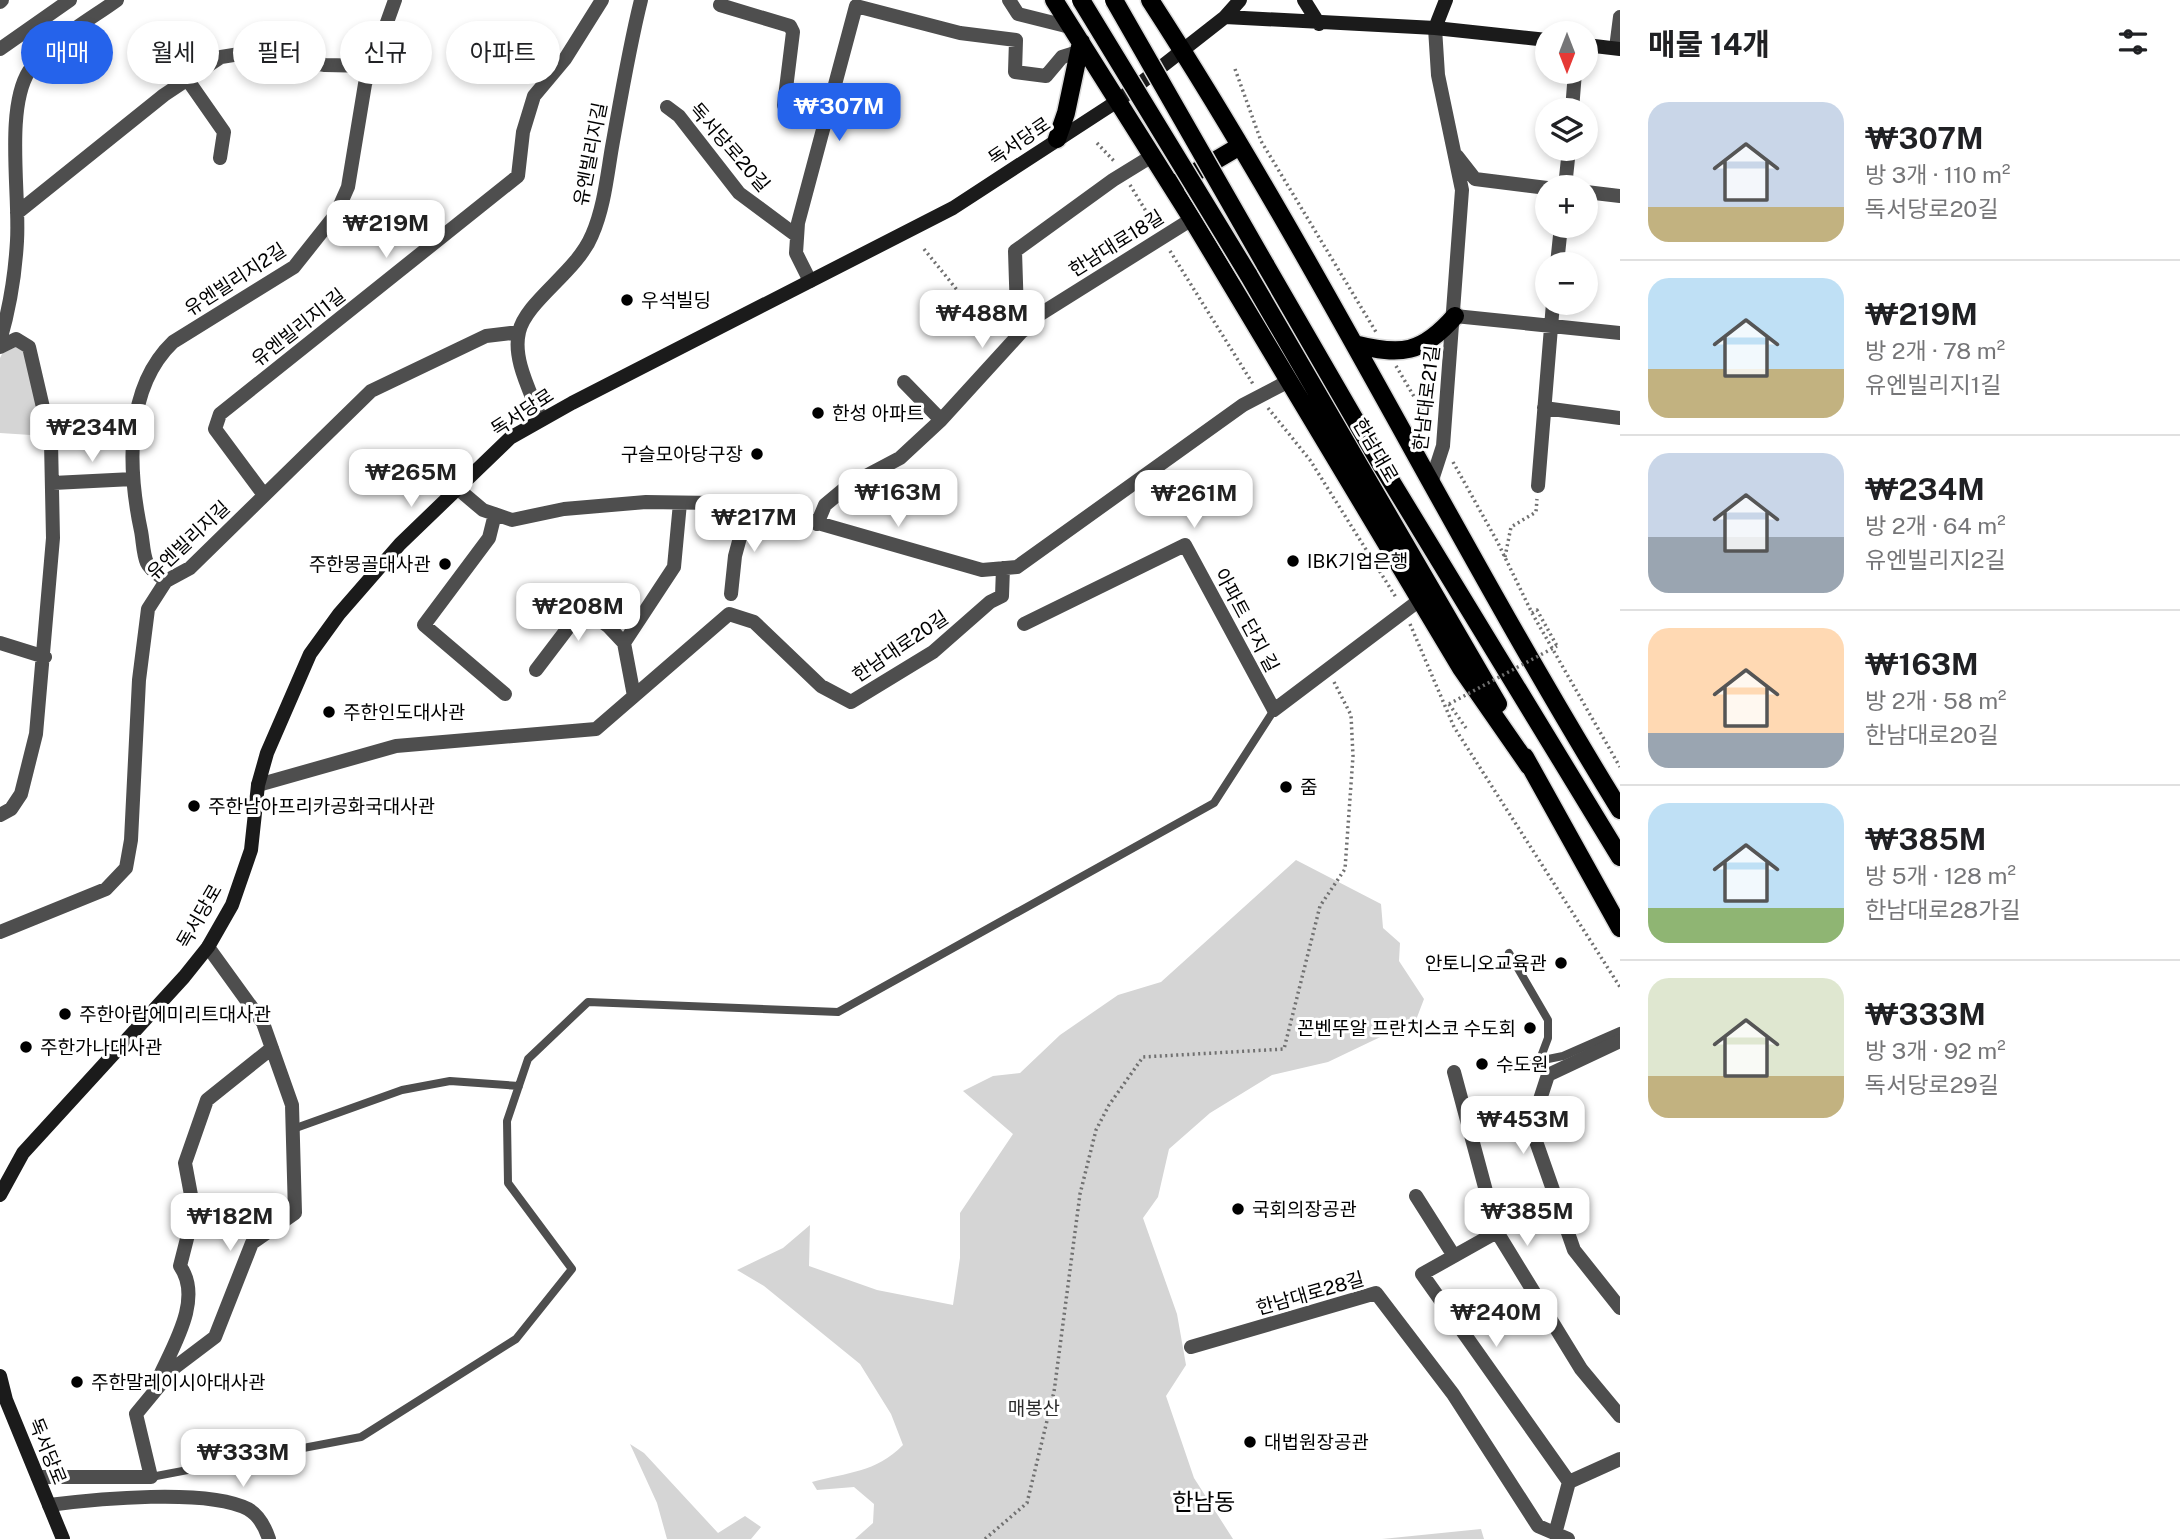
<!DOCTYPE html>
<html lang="ko">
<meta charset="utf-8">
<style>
body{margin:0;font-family:"Public Sans","Noto Sans KR",sans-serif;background:#f2f2f2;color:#202124;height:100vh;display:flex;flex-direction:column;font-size:26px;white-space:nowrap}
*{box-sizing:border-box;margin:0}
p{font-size:23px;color:#757577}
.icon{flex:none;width:38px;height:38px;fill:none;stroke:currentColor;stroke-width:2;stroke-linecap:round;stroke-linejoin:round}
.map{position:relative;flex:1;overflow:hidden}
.details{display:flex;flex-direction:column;background:#fff;width:560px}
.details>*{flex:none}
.hud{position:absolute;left:21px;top:21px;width:665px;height:63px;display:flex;gap:14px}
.needle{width:46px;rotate:180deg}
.fabs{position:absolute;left:1535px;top:21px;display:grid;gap:14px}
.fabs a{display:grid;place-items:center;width:63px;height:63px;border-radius:50%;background:#fff;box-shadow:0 4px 10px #0003;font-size:35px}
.price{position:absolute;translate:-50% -60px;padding:0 16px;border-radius:14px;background:#fff;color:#222;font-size:23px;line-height:46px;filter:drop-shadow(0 2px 4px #0008)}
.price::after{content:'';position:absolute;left:50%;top:42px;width:21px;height:16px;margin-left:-10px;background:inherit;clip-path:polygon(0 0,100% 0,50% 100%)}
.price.active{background:#2563eb;color:#fff}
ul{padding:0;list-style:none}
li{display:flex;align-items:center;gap:21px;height:175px;padding:0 28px}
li+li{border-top:2px solid #e0e0e0}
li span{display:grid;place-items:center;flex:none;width:196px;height:140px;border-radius:21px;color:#555}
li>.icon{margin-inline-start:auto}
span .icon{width:84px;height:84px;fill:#fffc;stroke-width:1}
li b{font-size:30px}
h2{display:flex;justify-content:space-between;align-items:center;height:84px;padding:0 28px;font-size:30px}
.pill{padding:0 24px;border-radius:32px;background:#fff;box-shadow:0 4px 10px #0003;font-size:24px;line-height:63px}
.pill.active{background:#2563eb;color:#fff}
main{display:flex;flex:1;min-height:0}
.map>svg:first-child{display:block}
.green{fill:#d5d5d5}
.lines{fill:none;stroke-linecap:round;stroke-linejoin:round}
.primary-casing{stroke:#dbdbdb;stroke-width:21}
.path{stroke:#707070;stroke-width:3.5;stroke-dasharray:2 3.5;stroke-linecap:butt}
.lane{stroke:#4e4e4e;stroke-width:8}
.street{stroke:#4e4e4e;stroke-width:14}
.secondary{stroke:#1b1b1b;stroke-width:14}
.primary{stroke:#000;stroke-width:18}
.primary-bridge-casing{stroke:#dbdbdb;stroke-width:21;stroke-linecap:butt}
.path-bridge{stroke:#707070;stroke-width:3.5;stroke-dasharray:2 3.5;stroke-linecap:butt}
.primary-bridge{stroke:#000;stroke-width:18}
.poi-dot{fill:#000;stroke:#fff;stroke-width:2.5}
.labels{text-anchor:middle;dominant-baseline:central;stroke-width:6;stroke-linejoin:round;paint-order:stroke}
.street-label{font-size:19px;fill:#000;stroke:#fff}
.poi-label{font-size:19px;fill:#000;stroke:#fff;text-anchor:start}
.park-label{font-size:19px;fill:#2c2c2c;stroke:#fff}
.quarter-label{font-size:23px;fill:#000;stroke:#fff}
</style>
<main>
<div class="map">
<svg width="1620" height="1539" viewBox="0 0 1620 1539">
<rect width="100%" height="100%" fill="#fff"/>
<path class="green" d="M7 344 21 347 27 358 46 436 0 433V358Z
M1296 860 1381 904 1383 928 1400 943 1399 961 1424 999 1416 1020 1328 1062 1272 1075 1210 1113 1169 1149 1158 1197 1143 1218 1177 1314 1186 1365 1166 1396 1194 1478 1233 1539H855L873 1523 874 1504 854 1487 817 1490 812 1482C848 1472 875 1473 903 1445L891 1414 860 1364 764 1286 737 1270 783 1248 810 1225 809 1266 877 1290 953 1305 960 1258V1213L1013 1134 963 1091 993 1076 1020 1073 1060 1035 1118 995 1161 982Z
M630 1444 644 1453 718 1533 745 1516 761 1527 751 1539H667L657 1503Z
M1481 1529 1484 1539H1382Z"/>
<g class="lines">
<g class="primary-casing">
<path id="primary" d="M1054 0 1192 219 1461 668 1529 766
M1150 0C1320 262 1456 544 1620 810
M1057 139 1066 113 1081 42
M1177 183 1240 146
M1265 264 1380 463 1620 857
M1248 274 1498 704
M1354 344C1401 356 1422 354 1455 316
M1525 757 1620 928"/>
</g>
<path class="path" d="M1235 69 1261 141 1376 332
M1097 143 1114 161
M1130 185 1155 226
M924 249 966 301 1002 320
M1170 251 1253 384
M1396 366 1429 422
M1268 408 1310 460 1397 599
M1453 462 1497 541 1532 613 1620 767
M1505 557 1511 527 1536 512 1537 499
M1532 613 1537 610 1557 646
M1410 624 1454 727 1620 987
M1449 704 1466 728
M985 1539 1027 1503 1054 1392 1080 1194 1096 1130 1109 1105 1143 1057 1284 1049 1320 906 1345 869 1353 756 1351 715 1334 682"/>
<path class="lane" d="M1509 953 1548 1020V1038L1539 1062
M1508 1067 1563 1056 1620 1031
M293 1129 402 1090 450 1081 519 1086
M151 1477 361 1437 516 1339 572 1269 508 1183 507 1121 528 1059 588 1002 838 1012 1214 803 1274 710"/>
<path class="street" d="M1009 0 1018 14 1070 27
M0 2 2 0
M720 5 790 26 793 32 784 105 790 109 829 115
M1616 48 1620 17
M0 49 70 0
M187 79 224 132 220 158
M667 107 679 116 739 193 797 236
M1572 110 1575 72
M1457 156 1475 179 1547 188
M1565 187 1569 149
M1586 192 1620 196
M17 213 164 95 221 57 252 52 325 65 371 66
M1557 264 1561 226
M810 281 796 253 798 223 856 6 960 33 1016 40 1015 72 1046 76 1062 57 1078 52
M1455 316 1620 333
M1023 331 1017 314 1015 251 1113 180 1152 156
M0 341C10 307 15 276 17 241 20 195 5 109 29 71 46 44 91 19 117 0
M0 347 16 339 29 347 51 442 53 538 36 734 21 794 11 809 0 815
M904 382 941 420
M1544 408 1620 418
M541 420C532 394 512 360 519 332 526 301 577 272 592 235 604 208 607 176 612 147 621 97 629 48 641 0
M53 483 133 479
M1431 483 1443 446 1462 190 1438 75 1435 28
M1538 486 1553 303
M457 488 483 510 512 520 564 509 646 502 715 503 783 513 982 570 1017 567 1243 405 1289 381
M264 495 215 429 220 414 518 176 523 132 534 96 565 59 602 0
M495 514 489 538 424 625 505 694
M817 524 825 505 849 485 900 458 941 420 1034 318 1192 219
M166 581C160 576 150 570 147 563 143 554 143 541 141 531 128 470 124 389 173 342L294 267 336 214 348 187 365 84 395 0
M731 594 735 556 748 508
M1024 624 1185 545 1274 710 1421 599
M0 643 45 657
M536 670 571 624 586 610 608 626 624 643
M634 696 624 643 674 567 680 503
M258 785 396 746 596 729 729 614 754 622 821 686 851 702 933 652 990 602 1002 596 1003 568
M0 932 106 889 126 868 131 840 139 680 148 609 166 581 190 568 371 391 486 336 519 332
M1620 1041 1548 1075 1531 1127 1574 1250 1620 1308
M1454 1072 1497 1232 1581 1369 1620 1416
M1416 1196 1454 1256
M1497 1232 1422 1274 1569 1482
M1191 1347 1376 1293 1453 1394 1538 1526 1568 1539
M157 1382C171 1349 204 1300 180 1266L194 1211 185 1163 207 1100 272 1048
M38 1477H151L136 1414 174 1368 215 1337 252 1243 295 1213 292 1105 263 1023 208 947
M49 1505C96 1499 207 1488 248 1509 259 1515 265 1527 269 1539
M1555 1534 1569 1482 1620 1459"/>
<path class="secondary" d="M1304 0 1319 24
M1225 17 1435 28 1547 40
M1435 28 1446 0
M1586 45 1620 49
M0 1195 23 1153 184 977 208 947 232 905 251 850 258 785 267 753 310 654 339 614 400 544 510 438 572 403 953 208 1119 100 1225 17 1240 0
M0 1376 6 1400 63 1539"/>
<use href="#primary" class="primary"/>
<g class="primary-bridge-casing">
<path id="primary-bridge" d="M1081 0 1248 274
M1114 0 1265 264"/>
</g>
<path class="path-bridge" d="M1449 704 1557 646"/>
<use href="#primary-bridge" class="primary-bridge"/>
</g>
<g class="poi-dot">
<circle cx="627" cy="300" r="7"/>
<circle cx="818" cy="413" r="7"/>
<circle cx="757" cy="454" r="7"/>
<circle cx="1293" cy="561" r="7"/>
<circle cx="445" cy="564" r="7"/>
<circle cx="329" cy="712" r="7"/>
<circle cx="1286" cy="787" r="7"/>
<circle cx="194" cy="806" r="7"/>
<circle cx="1561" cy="963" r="7"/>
<circle cx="65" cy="1014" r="7"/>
<circle cx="1530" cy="1028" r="7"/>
<circle cx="26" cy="1047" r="7"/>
<circle cx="1482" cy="1064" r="7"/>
<circle cx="1238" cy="1209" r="7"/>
<circle cx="77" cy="1382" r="7"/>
<circle cx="1250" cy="1442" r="7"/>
</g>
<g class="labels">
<g class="street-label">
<text transform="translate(1019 141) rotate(-34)">독서당로</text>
<text transform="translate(730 147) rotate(49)">독서당로20길</text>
<text transform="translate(590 154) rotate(-79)">유엔빌리지길</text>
<text transform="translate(1116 243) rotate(-32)">한남대로18길</text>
<text transform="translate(235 279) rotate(-33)">유엔빌리지2길</text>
<text transform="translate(298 327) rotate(-38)">유엔빌리지1길</text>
<text transform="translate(1426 398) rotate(-83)">한남대로21길</text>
<text transform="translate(522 412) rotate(-33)">독서당로</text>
<text transform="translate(1376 450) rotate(60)">한남대로</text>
<text transform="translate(188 540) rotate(-43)">유엔빌리지길</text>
<text transform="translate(1247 620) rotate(62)">아파트 단지 길</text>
<text transform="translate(900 646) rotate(-34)">한남대로20길</text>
<text transform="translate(199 916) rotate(-60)">독서당로</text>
<text transform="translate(1310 1293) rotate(-16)">한남대로28길</text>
<text transform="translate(48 1451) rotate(68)">독서당로</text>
</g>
<g class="poi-label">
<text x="641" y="300">우석빌딩</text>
<text x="832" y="413">한성 아파트</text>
<text x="743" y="454" text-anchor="end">구슬모아당구장</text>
<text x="1307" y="561">IBK기업은행</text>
<text x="431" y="564" text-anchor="end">주한몽골대사관</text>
<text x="343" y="712">주한인도대사관</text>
<text x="1300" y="787">줌</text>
<text x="208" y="806">주한남아프리카공화국대사관</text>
<text x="1547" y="963" text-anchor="end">안토니오교육관</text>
<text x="79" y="1014">주한아랍에미리트대사관</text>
<text x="1516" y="1028" text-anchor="end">꼰벤뚜알 프란치스코 수도회</text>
<text x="40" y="1047">주한가나대사관</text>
<text x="1496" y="1064">수도원</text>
<text x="1252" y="1209">국회의장공관</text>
<text x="91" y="1382">주한말레이시아대사관</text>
<text x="1264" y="1442">대법원장공관</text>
</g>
<g class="park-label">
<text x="1034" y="1408">매봉산</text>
</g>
<g class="quarter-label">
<text x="1204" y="1501">한남동</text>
</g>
</g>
</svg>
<div class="fabs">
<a><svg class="needle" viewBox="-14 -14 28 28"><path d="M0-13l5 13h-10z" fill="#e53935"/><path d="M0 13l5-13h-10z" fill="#757577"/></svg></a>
<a><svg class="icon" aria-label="layers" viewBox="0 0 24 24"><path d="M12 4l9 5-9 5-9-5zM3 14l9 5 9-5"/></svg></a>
<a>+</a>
<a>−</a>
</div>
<b class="price active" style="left:839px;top:143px">₩307M</b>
<b class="price" style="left:386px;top:260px">₩219M</b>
<b class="price" style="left:982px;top:350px">₩488M</b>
<b class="price" style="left:92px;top:464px">₩234M</b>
<b class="price" style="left:411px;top:509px">₩265M</b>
<b class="price" style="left:898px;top:529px">₩163M</b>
<b class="price" style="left:1194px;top:530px">₩261M</b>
<b class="price" style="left:754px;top:554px">₩217M</b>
<b class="price" style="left:578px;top:643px">₩208M</b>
<b class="price" style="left:1523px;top:1156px">₩453M</b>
<b class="price" style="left:1527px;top:1248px">₩385M</b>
<b class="price" style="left:230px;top:1253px">₩182M</b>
<b class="price" style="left:1496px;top:1349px">₩240M</b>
<b class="price" style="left:243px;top:1489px">₩333M</b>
<div class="hud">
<a class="pill active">매매</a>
<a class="pill">월세</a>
<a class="pill">필터</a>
<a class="pill">신규</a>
<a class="pill">아파트</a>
</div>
</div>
<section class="details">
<h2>매물 14개<svg class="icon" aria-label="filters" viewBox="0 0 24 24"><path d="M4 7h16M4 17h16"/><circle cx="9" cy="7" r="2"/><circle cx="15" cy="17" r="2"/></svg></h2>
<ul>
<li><span style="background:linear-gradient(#c9d6e8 75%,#c2b280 0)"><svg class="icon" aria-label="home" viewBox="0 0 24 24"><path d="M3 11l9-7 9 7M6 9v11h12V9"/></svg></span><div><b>₩307M</b><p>방 3개 · 110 m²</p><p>독서당로20길</p></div></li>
<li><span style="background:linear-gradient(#bfe0f5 65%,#c2b280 0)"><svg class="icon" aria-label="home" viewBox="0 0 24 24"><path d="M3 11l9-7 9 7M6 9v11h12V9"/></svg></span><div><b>₩219M</b><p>방 2개 · 78 m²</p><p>유엔빌리지1길</p></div></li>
<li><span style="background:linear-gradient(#c9d6e8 60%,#9aa5b1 0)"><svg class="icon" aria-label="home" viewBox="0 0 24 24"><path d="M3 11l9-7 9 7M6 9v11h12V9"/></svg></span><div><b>₩234M</b><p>방 2개 · 64 m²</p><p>유엔빌리지2길</p></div></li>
<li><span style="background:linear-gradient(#ffd9b3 75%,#9aa5b1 0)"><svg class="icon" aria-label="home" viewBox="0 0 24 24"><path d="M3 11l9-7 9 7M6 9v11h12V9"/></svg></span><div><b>₩163M</b><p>방 2개 · 58 m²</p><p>한남대로20길</p></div></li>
<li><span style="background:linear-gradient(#bfe0f5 75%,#8fb573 0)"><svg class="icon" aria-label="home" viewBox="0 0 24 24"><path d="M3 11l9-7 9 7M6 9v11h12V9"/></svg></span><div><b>₩385M</b><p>방 5개 · 128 m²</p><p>한남대로28가길</p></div></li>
<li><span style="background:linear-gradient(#dfe7d0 70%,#c2b280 0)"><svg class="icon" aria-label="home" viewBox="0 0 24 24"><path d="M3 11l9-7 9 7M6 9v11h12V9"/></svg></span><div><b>₩333M</b><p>방 3개 · 92 m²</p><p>독서당로29길</p></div></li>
</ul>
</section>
</main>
